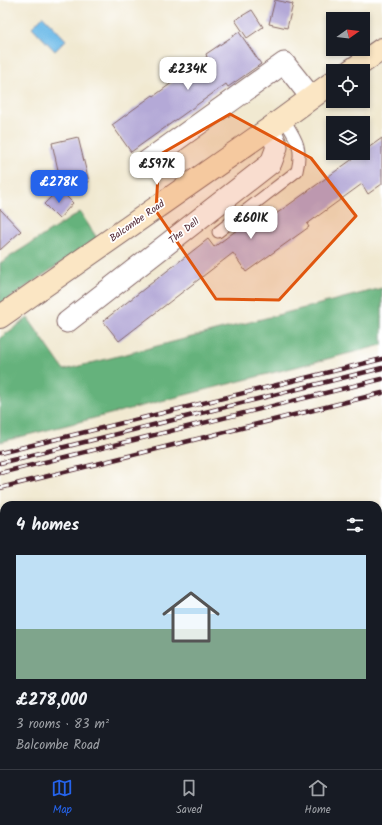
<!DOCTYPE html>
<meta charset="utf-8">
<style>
body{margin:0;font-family:Kalam,sans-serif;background:#242831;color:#f1f3f6;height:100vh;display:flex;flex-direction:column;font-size:15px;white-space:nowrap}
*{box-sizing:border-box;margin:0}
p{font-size:13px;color:#9ea1a6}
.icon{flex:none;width:22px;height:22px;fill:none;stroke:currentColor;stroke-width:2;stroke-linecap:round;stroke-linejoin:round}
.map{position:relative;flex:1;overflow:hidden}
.details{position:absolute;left:0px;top:501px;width:382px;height:268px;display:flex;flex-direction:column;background:#171b24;border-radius:12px 12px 0 0;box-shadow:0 2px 6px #0003}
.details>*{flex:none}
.needle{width:26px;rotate:76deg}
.tools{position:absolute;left:326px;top:12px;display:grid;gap:8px}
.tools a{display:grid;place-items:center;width:44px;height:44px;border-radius:0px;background:#171b24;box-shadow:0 2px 6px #0003;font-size:20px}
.price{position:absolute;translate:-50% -34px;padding:0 9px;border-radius:8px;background:#fff;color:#222;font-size:13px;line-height:26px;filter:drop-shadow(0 1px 2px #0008)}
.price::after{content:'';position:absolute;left:50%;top:24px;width:12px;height:9px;margin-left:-6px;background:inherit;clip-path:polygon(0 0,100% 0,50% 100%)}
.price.active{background:#2563eb;color:#fff}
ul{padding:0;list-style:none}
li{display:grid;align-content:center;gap:8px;height:212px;padding:0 16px}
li+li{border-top:1px solid #363941}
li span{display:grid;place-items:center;height:124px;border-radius:0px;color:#555}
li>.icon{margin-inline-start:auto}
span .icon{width:72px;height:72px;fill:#fffc;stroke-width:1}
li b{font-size:17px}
h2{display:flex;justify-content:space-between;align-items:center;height:48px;padding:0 16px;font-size:17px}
.dock{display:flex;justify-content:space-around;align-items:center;height:56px;border-top:1px solid #363941;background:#171b24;font-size:11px;color:#9ea1a6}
.dock a{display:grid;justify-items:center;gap:2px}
.dock .active{color:#2563eb}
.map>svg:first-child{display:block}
.forest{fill:#65b27c;stroke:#586854}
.water{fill:#6fbce9;stroke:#5c6e8a}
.building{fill:#b4a9d7}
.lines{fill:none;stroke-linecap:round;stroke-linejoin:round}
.lane-casing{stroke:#846665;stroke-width:13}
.street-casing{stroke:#846665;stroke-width:23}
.secondary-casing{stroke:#846665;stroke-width:24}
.path{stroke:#846665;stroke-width:2.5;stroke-dasharray:1 3;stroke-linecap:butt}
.lane{stroke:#fff;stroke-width:11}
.street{stroke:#fff;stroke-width:21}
.secondary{stroke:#fbe6c4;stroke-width:22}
.rail-casing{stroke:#4a1f2b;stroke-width:4.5}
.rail{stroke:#fff;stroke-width:3;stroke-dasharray:9;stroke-linecap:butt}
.marked{fill:#e0560e;fill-opacity:0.2;stroke:#e0560e;stroke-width:3;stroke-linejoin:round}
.labels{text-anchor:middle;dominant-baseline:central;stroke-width:3.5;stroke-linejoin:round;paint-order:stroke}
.street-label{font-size:10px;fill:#4a1f2b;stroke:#fff}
</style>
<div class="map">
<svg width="382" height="769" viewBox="0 0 382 769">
<rect width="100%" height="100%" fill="#fff"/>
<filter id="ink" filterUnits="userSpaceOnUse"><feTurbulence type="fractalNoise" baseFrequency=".025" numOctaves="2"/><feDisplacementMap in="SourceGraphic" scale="8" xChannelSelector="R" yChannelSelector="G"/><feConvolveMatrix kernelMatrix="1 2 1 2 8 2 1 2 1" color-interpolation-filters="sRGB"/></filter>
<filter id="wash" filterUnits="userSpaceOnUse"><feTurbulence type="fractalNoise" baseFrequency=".012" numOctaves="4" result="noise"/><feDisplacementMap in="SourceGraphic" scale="16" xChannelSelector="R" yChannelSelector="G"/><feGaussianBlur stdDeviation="0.9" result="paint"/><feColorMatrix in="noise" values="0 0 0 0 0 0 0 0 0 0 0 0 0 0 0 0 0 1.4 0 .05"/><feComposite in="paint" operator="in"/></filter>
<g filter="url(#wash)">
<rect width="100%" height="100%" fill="#f1e9d1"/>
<path class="forest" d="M80 212 97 238 0 305V263Z
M382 288V345L0 442V338L28 318 64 370Z
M0 729 4 738V765H16L18 769H0Z
M262 765H309L307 769H265Z"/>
<path class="water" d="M43 16 66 40 55 51 32 27Z"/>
<g id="blocks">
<path class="building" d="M275 0 293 4 287 28 269 24Z
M252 10 263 27 247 38 235 20Z
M239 32 261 64 228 87 226 84 131 152 112 125 153 95 154 96 207 57 206 54Z
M78 137 89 182 62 188 52 143Z
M382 138V184L368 194 362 184 307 224 309 227 246 272 233 253 119 341 103 321 208 239 214 247 249 221 255 229Z
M59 189 73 203 59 219 44 204Z
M0 209 21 231 0 250Z"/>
</g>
</g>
<g filter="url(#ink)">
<use href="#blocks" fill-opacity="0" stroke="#846665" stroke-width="1"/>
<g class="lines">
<g class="lane-casing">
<path id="lane" d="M218 232 297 171C303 146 296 139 283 118
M0 671 2 679 4 678"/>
</g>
<g class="street-casing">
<path id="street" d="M143 164 284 63 311 97
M67 322 271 163 277 147 270 128
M378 744 382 737
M134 765 135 769
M376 765 377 769"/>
</g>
<g class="secondary-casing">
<path id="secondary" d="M350 71 382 49
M0 317 270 128 333 82"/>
</g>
<path class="path" d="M8 769 19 765"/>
<use href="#lane" class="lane"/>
<use href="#street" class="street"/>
<use href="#secondary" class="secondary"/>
<g class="rail-casing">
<path id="rail" d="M0 453 382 359
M0 463 382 368
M0 473 382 379
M0 488 382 393"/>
</g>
<use href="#rail" class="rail"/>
</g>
</g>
<path class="marked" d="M230 114 311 158 356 216 279 300 216 299 156 211 159 155Z"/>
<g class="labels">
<g class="street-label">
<text transform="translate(137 221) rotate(-35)">Balcombe Road</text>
<text transform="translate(184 231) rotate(-38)">The Dell</text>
</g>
</g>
</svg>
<div class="tools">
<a><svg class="needle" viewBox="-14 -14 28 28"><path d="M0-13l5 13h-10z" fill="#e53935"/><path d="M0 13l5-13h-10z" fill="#9ea1a6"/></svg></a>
<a><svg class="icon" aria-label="locate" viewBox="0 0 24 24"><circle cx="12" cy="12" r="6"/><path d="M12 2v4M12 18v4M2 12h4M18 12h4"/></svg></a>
<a><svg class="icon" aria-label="layers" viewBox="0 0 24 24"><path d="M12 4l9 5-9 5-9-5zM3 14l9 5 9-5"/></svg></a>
</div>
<b class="price" style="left:188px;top:91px">£234K</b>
<b class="price" style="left:157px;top:186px">£597K</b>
<b class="price active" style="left:59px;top:204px">£278K</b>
<b class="price" style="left:251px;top:240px">£601K</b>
<section class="details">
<h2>4 homes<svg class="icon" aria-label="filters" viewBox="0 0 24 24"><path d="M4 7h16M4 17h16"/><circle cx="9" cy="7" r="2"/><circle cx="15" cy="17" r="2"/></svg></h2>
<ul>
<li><span style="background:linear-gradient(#bfe0f5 60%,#7fa58c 0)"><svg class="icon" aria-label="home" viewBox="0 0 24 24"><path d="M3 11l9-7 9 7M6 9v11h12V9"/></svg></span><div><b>£278,000</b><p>3 rooms · 83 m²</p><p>Balcombe Road</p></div></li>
</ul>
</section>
</div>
<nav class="dock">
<a class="active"><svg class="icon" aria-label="map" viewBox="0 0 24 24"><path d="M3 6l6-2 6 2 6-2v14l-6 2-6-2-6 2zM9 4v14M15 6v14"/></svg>Map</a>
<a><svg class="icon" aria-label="saved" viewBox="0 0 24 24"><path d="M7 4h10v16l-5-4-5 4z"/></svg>Saved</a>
<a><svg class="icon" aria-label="home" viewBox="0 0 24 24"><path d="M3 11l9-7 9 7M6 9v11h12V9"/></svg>Home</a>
</nav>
